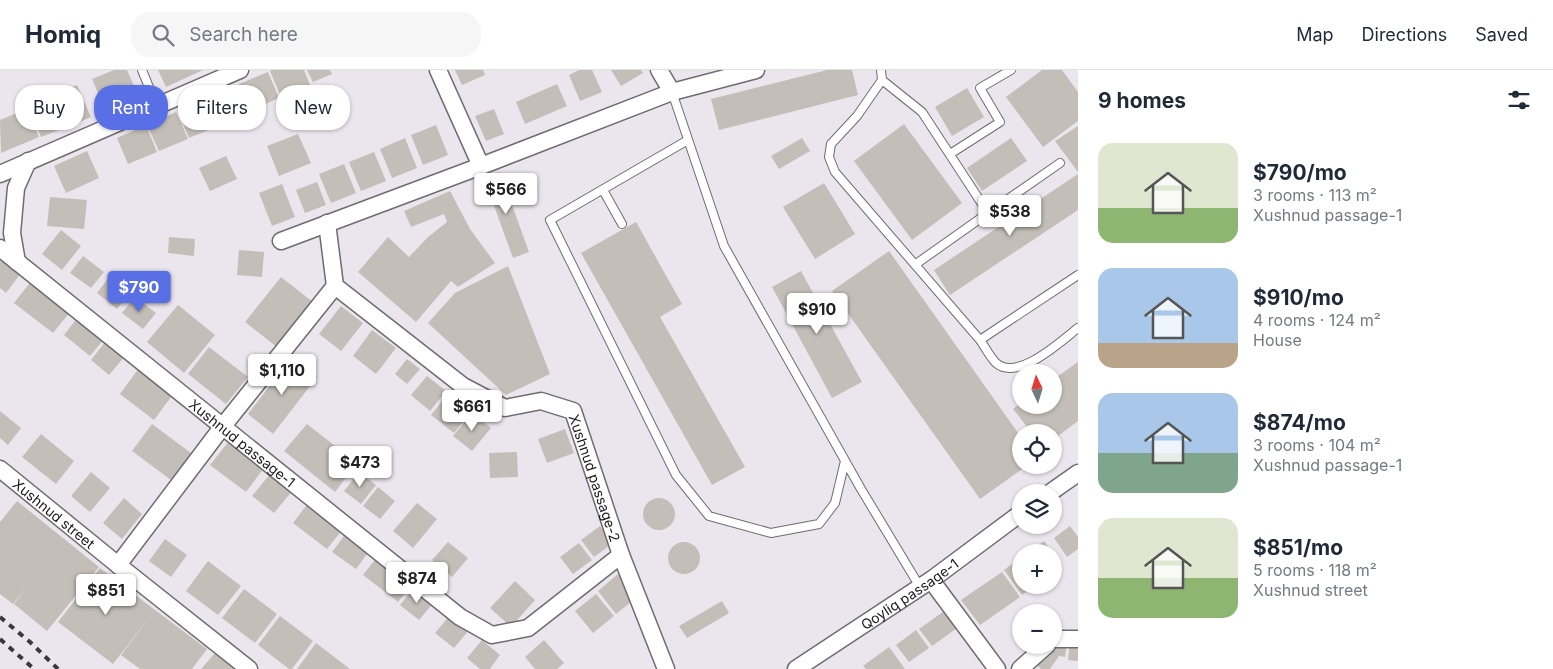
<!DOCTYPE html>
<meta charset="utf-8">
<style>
body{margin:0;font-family:Inter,sans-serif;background:#f6f6f7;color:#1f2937;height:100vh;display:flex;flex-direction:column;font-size:19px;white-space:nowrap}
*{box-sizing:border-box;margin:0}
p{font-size:16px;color:#747a83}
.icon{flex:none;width:28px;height:28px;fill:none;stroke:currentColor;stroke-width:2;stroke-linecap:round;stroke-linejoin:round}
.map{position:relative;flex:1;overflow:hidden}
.panel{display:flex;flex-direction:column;background:#fff;width:475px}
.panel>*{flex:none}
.banner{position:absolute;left:15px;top:15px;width:475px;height:45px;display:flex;gap:10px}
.needle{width:32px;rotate:356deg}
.controls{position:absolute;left:1012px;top:294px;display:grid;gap:10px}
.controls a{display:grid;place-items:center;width:50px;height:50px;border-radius:50%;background:#fff;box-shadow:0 1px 4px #0004;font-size:25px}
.price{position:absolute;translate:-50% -42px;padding:0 11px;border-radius:5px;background:#fff;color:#222;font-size:16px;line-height:32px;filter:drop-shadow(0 1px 2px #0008)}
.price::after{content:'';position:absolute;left:50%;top:30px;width:15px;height:11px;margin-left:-8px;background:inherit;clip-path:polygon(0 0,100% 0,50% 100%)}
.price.current{background:#586fe5;color:#fff}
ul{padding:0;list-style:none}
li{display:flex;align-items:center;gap:15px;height:125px;padding:0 20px}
li span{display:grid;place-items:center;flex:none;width:140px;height:100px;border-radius:15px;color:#555}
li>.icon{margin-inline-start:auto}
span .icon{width:60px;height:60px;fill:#fffc;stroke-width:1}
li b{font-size:21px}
h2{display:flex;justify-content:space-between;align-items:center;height:60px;padding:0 20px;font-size:21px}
.pill{padding:0 18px;border-radius:20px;background:#fff;box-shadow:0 1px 4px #0004;font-size:18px;line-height:45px}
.pill.current{background:#586fe5;color:#fff}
header{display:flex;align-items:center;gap:30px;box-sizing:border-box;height:70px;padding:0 25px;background:#fff;border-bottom:1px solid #e0e1e3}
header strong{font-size:24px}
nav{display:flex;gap:28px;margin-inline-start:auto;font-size:18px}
.search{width:350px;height:45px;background:#f6f6f7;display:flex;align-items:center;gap:12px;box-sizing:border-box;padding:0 18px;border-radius:20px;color:#747a83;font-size:19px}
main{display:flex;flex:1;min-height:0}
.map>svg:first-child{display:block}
.building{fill:#c3beb7}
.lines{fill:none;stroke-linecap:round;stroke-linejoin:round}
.service-casing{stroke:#6f6b71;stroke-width:10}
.minor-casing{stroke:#6f6b71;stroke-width:19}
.service{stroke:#fff;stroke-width:8}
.minor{stroke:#fff;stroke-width:16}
.rail{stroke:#3a383c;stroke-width:4;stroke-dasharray:6 6;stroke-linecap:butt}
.labels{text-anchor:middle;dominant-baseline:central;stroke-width:4.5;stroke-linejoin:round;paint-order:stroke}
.street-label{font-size:14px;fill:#1a181b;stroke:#fff}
</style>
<header>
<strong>Homiq</strong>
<div class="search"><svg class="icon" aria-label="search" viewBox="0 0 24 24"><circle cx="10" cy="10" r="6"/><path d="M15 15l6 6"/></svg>Search here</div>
<nav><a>Map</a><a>Directions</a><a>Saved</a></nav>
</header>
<main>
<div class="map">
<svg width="1078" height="599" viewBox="0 0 1078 599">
<rect width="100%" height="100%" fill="#ebe6ee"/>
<path class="building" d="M114 0H127L138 25 105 39 92 9Z
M158 0H203L166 17Z
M272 0H304L310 15 281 27 270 1Z
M307 0H330L332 4 313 12Z
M455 0H483L485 5 462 15Z
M579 0H592L602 22 580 31 569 5Z
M611 0H641L643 3 621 16Z
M827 0H852L858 25 719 60 711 29Z
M1042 0H1062L1078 22V51L1043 77 1006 27Z
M268 2 279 28 250 41 239 14Z
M557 14 567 36 525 54 516 32Z
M77 15 91 47 65 58 55 35 64 58 41 67 29 35Z
M237 16 248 42 219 54 208 28Z
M967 18 984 47 952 66 935 37Z
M206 29 218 56 189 68 178 42Z
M27 39 39 67 1 83 0 50Z
M494 39 504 64 486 71 475 46Z
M176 42 188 69 159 81 147 55Z
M904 54 962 133 912 170 854 91Z
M146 55 157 82 128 94 117 68Z
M436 55 448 85 423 95 411 65Z
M1078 56V102L1055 71Z
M298 64 311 93 279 106 267 76Z
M405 68 417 98 392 108 380 79Z
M802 68 810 81 779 99 771 86Z
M1011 68 1027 91 982 121 967 98Z
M87 81 99 108 66 123 54 96Z
M374 82 386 111 361 121 349 92Z
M226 86 237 109 210 121 199 98Z
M344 94 356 123 331 133 319 104Z
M500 102 529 182 513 188 484 108Z
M1078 104V140L950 225 934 200Z
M317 112 326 135 305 143 296 120Z
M824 113 855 164 815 189 783 137Z
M282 114 295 147 272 156 259 123Z
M450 121 470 159 495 193 458 217 451 211 416 252 358 202 388 167 409 187 428 167 447 152 444 144 411 157 404 141Z
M50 127 87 130 84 159 47 156Z
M636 152 682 234 660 247 745 397 712 415 581 183Z
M61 160 81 176 62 200 42 184Z
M169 167 195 169 194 186 168 183Z
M239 180 264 182 262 207 237 205Z
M889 181 1021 367V395H1028L980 429 832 221Z
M83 186 104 202 91 218 70 203Z
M3 189 21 203 6 223 0 218V192Z
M508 196 550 304 506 325 428 253 455 223Z
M801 201 862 312 832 328 772 217Z
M110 206 130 223 117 239 97 223Z
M281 207 313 232 278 278 245 252Z
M32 210 71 241 53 263 14 233Z
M135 227 156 243 143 259 122 243Z
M178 235 215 265 184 303 147 272Z
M341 236 363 253 341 281 319 264Z
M78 247 104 269 90 286 64 265Z
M372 260 396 278 376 304 353 286Z
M106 271 125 286 109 305 91 290Z
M209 277 248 307 226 334 188 304Z
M292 287 317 307 273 364 248 344Z
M407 289 420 299 407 314 395 304Z
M1078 292V351L1054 369V362H1031L1013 339 1021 333V335H1054V309Z
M139 298 174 323 154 350 120 324Z
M427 306 446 321 430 341 411 325Z
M448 324 471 342 454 363 431 345Z
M0 341 21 358 8 375 0 368Z
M472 343 491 358 472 381 453 366Z
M152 354 191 383 171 410 132 381Z
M307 354 357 393 335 422 284 381Z
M565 359 574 383 547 393 538 369Z
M41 364 74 391 56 414 22 387Z
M229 371 264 398 246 422 210 395Z
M517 382 518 407 490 408 489 383Z
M91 402 110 418 90 442 71 426Z
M359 402 376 415 361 434 344 421Z
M271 403 293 420 274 443 252 426Z
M378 417 395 431 380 449 363 436Z
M643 444a16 16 0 1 1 32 0a16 16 0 1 1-32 0Z
M124 428 142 444 122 469 103 453Z
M17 431 99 497 47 561 14 534 25 519 13 534 0 524V452Z
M309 432 343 459 327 479 293 453Z
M417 433 437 449 413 478 393 461Z
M600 456 613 473 594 487 581 470Z
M1070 456 1078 467V479L1067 487 1054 468Z
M347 462 370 480 356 499 332 482Z
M165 469 187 485 171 507 149 491Z
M1044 471 1052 482H1028Z
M668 488a16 16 0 1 1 32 0a16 16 0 1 1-32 0Z
M448 472 468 488 452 507 432 490Z
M579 473 592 490 573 504 560 487Z
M1054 484 1062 496 1054 502Z
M377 487 412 514 398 532 363 505Z
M1021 487V515H1036L1022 525 1004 500Z
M208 491 241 516 218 545 186 521Z
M100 498 155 540 113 594 58 552Z
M1002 502 1020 527 980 555 961 530Z
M618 504 637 527 616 544 598 521Z
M515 511 535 530 511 557 490 538Z
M415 517 434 532 419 550 400 535Z
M244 519 277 544 255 573 222 548Z
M596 524 614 546 593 563 575 541Z
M722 531 729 543 687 568 679 556Z
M947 539 960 556 932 576 919 559Z
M155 540 207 579 192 599H140L121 585Z
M450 545 469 560 454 578 435 563Z
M280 546 313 571 292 599H289L258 575Z
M916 560 929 578 909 592 896 575Z
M482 570 500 585 490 599H480L467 588Z
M544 570 564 593 557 599H535L525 587Z
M1067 572 1065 587 1059 586 1050 599H1041L1034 593 1054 573Z
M1070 572 1078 573V591L1068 590Z
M316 573 350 599H297Z
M889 577 905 599H866L863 596Z
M215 583 235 599H201Z"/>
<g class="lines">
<g class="service-casing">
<path id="service" d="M142 0 157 37
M881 0 882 10 857 46 831 74 829 87 835 102 980 270C985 277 990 287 996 293 1018 312 1061 271 1078 258
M882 10 922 42 988 143 916 194
M672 22 724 176 861 419 920 517
M688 70 550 150 676 405 709 446 771 463 819 454 835 433 845 391
M950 84 1000 52 980 18 1011 0
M603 120 622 154
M988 143 1060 93
M980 270 1078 205"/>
</g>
<g class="minor-casing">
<g id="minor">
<path d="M438 0 481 96"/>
<path d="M659 0 672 22"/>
<path d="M0 104 240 0"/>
<path id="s1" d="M327 153 335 216 463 316 505 338 541 331 573 341 621 485 666 599"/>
<path d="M281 171 481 96 672 22 756 0"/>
<path id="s2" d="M0 178 460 547 492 565 528 558 621 485"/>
<path d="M17 192 12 163 16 118 28 91"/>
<path id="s3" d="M0 399 118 495 249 599"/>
<path d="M1051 422 1078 403"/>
<path d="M118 495 223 356 335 216"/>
<path d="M931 510 997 599"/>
<path d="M1054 569H1078"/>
<path id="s4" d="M796 599 931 510 1021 443"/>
<path d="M1020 599 1047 575"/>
</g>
</g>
<use href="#service" class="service"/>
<use href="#minor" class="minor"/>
<path class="rail" d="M0 547 30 572 58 599
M0 569 34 599"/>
</g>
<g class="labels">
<g class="street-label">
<text stroke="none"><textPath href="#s2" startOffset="311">Xushnud passage-1</textPath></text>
<text stroke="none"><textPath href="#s1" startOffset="414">Xushnud passage-2</textPath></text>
<text stroke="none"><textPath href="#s3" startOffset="70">Xushnud street</textPath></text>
<text stroke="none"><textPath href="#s4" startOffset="136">Qoyliq passage-1</textPath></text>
</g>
</g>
</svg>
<div class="controls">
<a><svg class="needle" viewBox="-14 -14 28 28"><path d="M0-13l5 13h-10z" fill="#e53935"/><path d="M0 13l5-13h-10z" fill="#747a83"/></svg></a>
<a><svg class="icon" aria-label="locate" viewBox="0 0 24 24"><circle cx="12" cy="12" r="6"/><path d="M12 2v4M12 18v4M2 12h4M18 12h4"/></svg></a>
<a><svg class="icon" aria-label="layers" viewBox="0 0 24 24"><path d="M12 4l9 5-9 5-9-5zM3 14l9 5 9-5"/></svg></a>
<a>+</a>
<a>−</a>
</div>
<b class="price" style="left:506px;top:145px">$566</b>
<b class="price" style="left:1010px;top:167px">$538</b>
<b class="price current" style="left:139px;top:243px">$790</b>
<b class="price" style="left:817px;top:265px">$910</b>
<b class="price" style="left:282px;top:326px">$1,110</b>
<b class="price" style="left:472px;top:362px">$661</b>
<b class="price" style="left:360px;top:418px">$473</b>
<b class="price" style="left:417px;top:534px">$874</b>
<b class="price" style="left:106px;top:546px">$851</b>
<div class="banner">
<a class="pill">Buy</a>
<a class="pill current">Rent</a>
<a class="pill">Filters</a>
<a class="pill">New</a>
</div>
</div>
<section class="panel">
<h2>9 homes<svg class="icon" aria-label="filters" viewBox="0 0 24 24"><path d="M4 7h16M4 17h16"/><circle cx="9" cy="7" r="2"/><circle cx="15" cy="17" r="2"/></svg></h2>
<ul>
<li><span style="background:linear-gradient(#dfe7d0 65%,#8fb573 0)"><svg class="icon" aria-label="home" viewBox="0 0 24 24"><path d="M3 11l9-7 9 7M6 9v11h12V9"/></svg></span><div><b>$790/mo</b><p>3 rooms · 113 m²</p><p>Xushnud passage-1</p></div></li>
<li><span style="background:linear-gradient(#a9c7e8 75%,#b9a48a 0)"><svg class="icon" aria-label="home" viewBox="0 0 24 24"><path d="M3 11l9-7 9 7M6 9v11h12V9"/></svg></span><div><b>$910/mo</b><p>4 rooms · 124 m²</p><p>House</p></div></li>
<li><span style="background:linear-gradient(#a9c7e8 60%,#7fa58c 0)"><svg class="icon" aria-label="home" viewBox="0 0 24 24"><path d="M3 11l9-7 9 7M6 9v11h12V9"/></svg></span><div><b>$874/mo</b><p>3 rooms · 104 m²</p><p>Xushnud passage-1</p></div></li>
<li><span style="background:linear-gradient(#dfe7d0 60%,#8fb573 0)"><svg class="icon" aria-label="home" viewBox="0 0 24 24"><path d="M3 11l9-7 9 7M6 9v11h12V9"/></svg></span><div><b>$851/mo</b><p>5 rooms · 118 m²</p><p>Xushnud street</p></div></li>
</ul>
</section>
</main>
